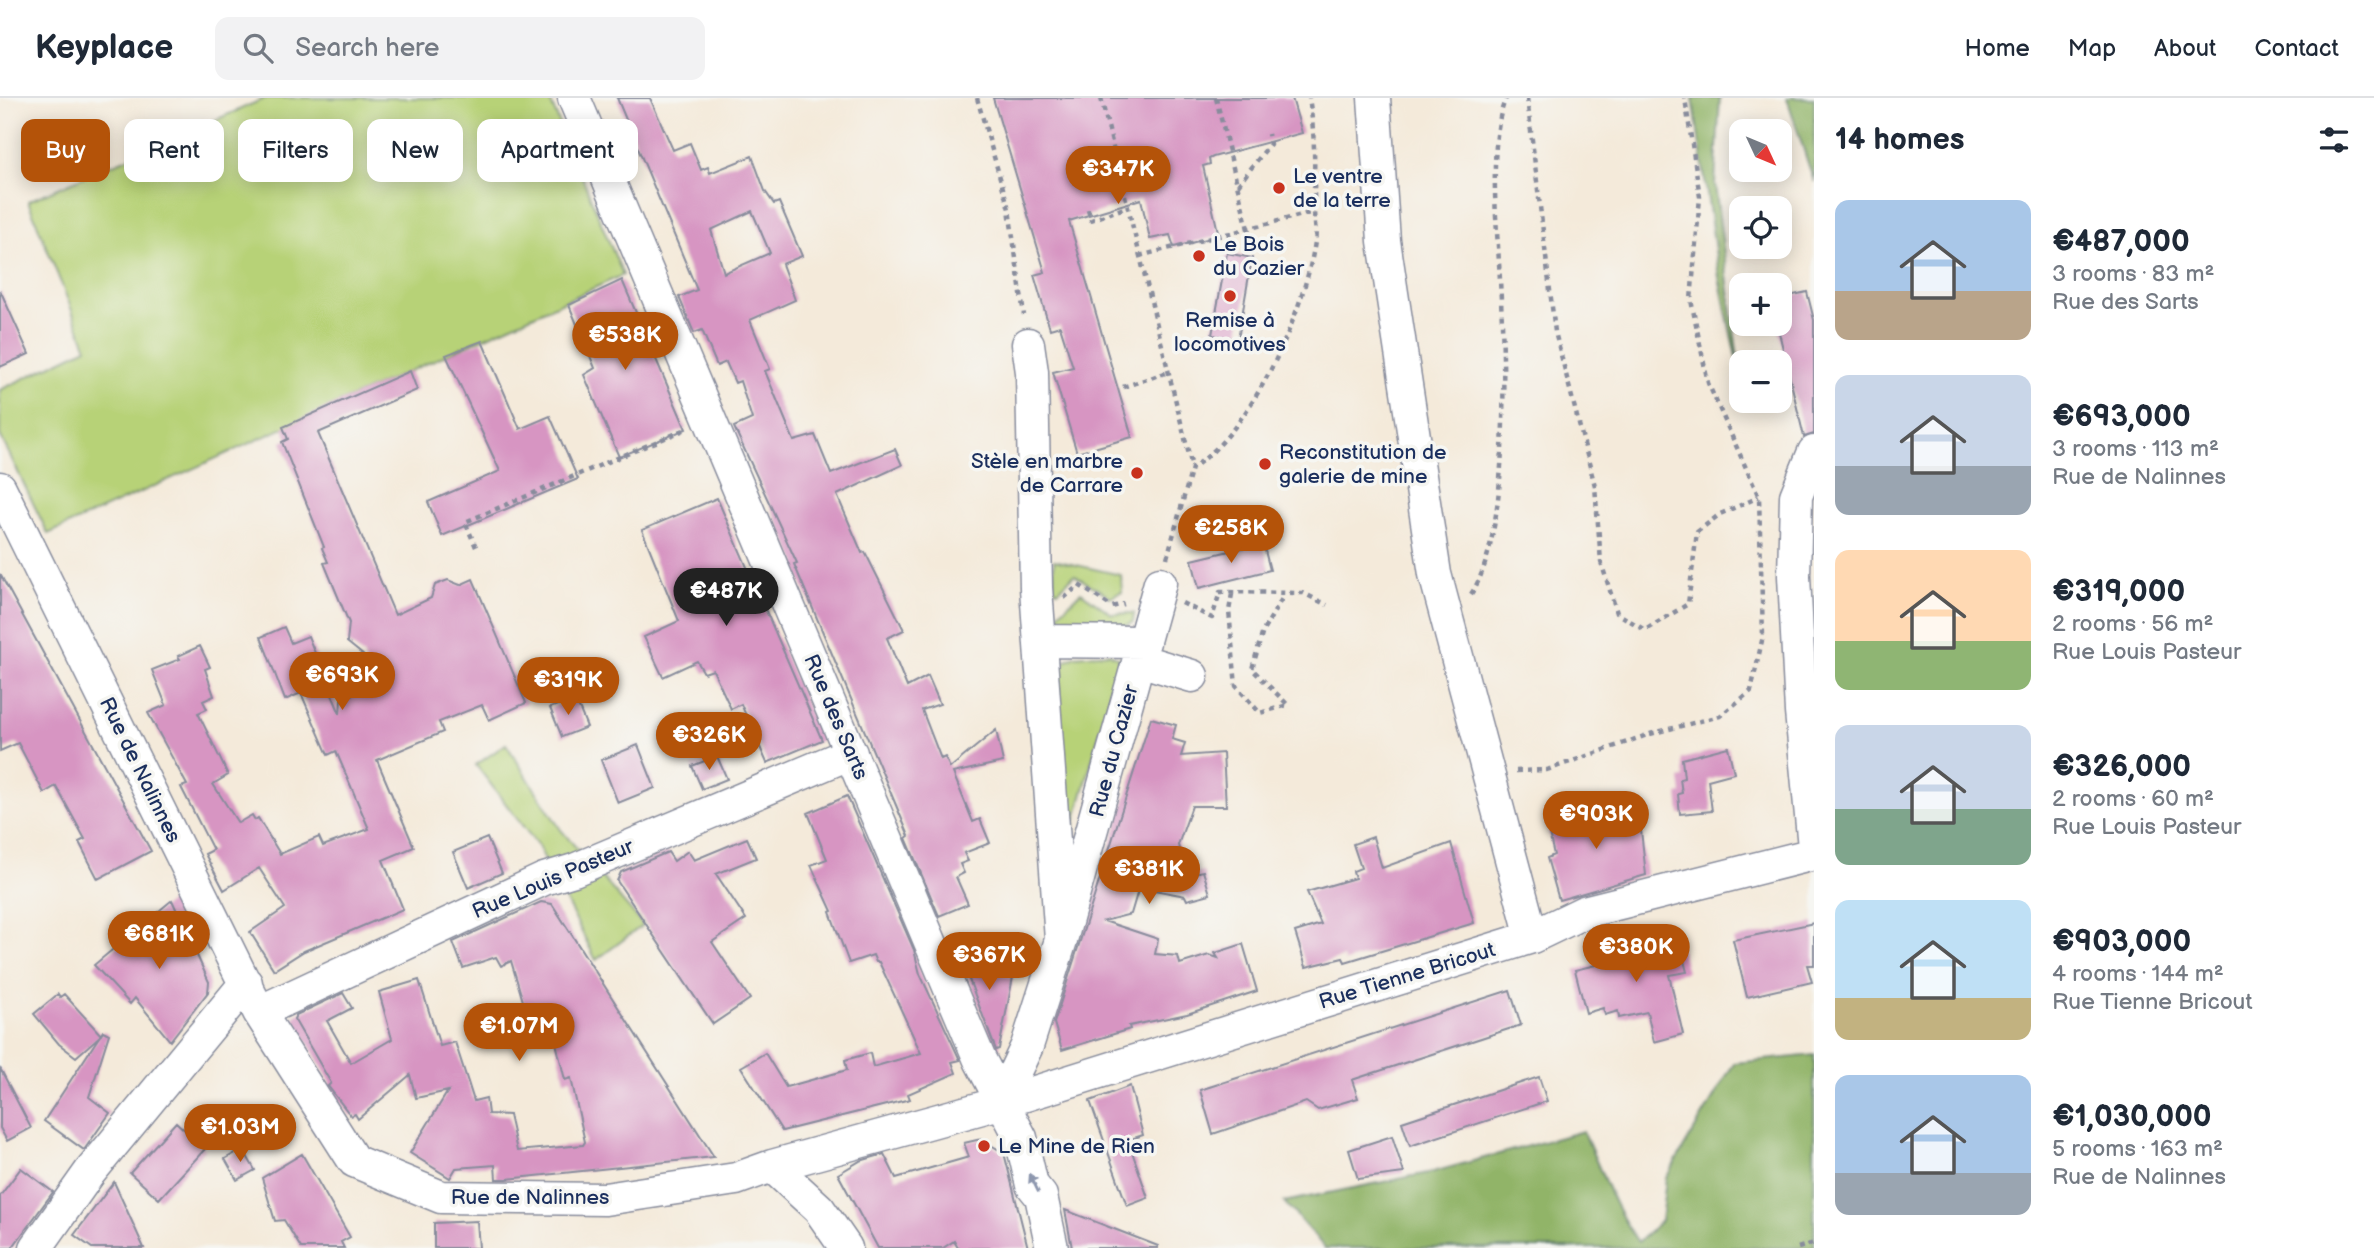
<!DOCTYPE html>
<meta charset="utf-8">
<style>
body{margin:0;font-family:"Balsamiq Sans",sans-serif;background:#f2f2f3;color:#1f2937;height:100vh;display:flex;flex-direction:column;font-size:26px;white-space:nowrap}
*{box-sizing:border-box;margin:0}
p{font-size:23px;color:#747a83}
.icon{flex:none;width:38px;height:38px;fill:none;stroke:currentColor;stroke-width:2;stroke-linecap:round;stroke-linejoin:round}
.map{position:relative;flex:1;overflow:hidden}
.panel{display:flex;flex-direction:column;background:#fff;width:560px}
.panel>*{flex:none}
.hud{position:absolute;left:21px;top:21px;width:665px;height:63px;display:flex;gap:14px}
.needle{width:46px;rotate:134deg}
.controls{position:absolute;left:1729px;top:21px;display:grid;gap:14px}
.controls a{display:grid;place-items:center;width:63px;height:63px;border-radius:14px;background:#fff;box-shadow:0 4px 18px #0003;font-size:35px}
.price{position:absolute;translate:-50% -60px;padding:0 16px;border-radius:24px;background:#b45309;color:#fff;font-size:23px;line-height:46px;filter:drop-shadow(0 2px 4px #0008)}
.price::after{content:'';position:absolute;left:50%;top:42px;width:21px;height:16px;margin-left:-10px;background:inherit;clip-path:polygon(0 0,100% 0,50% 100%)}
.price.active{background:#222;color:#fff}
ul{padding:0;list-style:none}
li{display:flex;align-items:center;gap:21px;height:175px;padding:0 21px}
li span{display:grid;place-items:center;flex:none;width:196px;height:140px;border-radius:14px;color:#555}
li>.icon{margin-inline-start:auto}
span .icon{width:84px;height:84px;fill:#fffc;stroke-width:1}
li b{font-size:30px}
h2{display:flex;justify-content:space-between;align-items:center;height:84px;padding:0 21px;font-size:30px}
.tag{padding:0 24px;border-radius:14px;background:#fff;box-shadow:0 4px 18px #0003;font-size:24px;line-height:63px}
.tag.active{background:#b45309;color:#fff}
header{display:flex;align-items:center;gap:42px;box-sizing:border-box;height:98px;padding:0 35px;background:#fff;border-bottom:2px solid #e0e1e3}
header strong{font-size:33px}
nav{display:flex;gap:38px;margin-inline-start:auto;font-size:24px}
.search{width:490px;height:63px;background:#f2f2f3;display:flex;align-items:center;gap:18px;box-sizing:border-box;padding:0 24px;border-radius:14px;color:#747a83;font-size:26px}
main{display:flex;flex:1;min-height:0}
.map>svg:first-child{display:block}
.green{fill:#b7d277;stroke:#69806a;stroke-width:2}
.forest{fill:#91b468;stroke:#567263;stroke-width:2}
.building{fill:#d795c2;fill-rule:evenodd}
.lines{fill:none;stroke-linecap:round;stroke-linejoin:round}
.minor-casing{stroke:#888c9c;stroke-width:35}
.path{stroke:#888c9c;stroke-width:4.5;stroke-dasharray:5 5;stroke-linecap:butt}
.minor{stroke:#fff;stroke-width:32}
.oneway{fill:#8d97ae}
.poi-dot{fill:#c8321e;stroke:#f6f6f2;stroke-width:2.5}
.labels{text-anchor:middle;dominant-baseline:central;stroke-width:7;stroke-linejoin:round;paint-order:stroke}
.poi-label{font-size:21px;fill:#1b2f5e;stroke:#f6f6f2;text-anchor:start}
.street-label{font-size:21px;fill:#1b2f5e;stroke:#f6f6f2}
</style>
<header>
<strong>Keyplace</strong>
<div class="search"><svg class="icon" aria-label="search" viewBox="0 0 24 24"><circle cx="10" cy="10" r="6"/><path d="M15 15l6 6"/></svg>Search here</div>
<nav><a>Home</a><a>Map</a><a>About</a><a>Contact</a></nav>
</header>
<main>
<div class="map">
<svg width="1814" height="1150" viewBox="0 0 1814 1150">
<rect width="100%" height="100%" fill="#f6f6f2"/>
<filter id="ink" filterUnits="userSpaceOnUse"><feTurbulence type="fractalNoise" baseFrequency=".0143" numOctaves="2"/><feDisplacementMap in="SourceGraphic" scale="14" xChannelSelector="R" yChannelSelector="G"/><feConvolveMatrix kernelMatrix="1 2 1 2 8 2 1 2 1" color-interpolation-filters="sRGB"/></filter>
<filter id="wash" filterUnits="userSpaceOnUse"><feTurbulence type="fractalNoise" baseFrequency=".00686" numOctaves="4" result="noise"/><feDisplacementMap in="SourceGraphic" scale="28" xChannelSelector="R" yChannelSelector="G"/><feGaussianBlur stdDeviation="1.57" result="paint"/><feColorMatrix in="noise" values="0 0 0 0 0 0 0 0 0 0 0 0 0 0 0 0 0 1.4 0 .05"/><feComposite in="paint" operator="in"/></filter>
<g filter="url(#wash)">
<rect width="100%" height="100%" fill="#f4eada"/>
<path class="green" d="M266 0H549L623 177 48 436 0 337V292L87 250 28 103Z
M1054 462 1121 477 1122 494 1111 499 1074 477 1058 493 1054 490Z
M1081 494 1112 516 1134 515 1133 524 1120 530H1064L1058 516Z
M1109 555 1124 563 1121 590H1112L1065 760 1056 610 1061 565 1075 558Z
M506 646 561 732 643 827 596 862 538 748 476 667Z"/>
<path class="forest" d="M1693 0H1720L1715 87 1741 283 1719 179Z
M1787 0H1814V84Z
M1814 957V1150H1325L1284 1104 1433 1074 1583 1033C1601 1072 1613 1109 1638 1144L1661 1123 1666 1080 1734 965Z"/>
<g id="blocks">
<path class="building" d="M617 0H650L673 52 690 45 701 72 708 69 710 75 752 58 765 93 774 106 779 104 802 158 782 166 795 202 750 222 770 271 765 273 794 343 815 337 831 376 895 351 902 367 837 397 862 455 865 454 904 532 887 540 907 589 928 578 940 606 922 612 941 661 945 659 950 670 996 632 1003 664 953 675 973 724 980 721 990 745 964 755 968 763 960 766 964 775 956 779 968 806 939 818 906 740 909 738 794 466 797 465 734 329 752 321 740 283 735 285 726 264 717 268 702 232 694 235 679 199 697 192ZM752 113 770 155 724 175 711 132Z
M993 0H1292L1302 35 1213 59 1209 61 1210 66 1203 68 1219 138 1174 149 1170 137 1150 141 1141 101 1069 123 1132 339 1077 355 1053 274 1073 269 1060 228 1050 231 1034 177 1045 174Z
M1227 155 1252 160 1238 241 1212 237Z
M622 182 686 331 619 359 584 277 595 270 569 207Z
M0 192 29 256 0 269Z
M1807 194 1814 222V336L1804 339 1777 226H1780V200Z
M482 243 520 331 550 318 578 381 442 438 428 404 500 373 446 257Z
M410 273 417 292 318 335 395 517 431 500 435 487 448 482 460 487 473 481 526 605 489 622 482 607 439 624 443 634 377 662 414 749 383 762 403 811 304 853 274 872 250 834 285 810 259 770 224 792 205 756 213 752 181 689 187 687 148 615 166 607 152 572 180 561 178 558 200 548 210 569 205 571 214 598 203 603 207 611 198 615 228 677 213 686 238 725 252 717 255 722 258 720 280 756 319 739 323 748 369 731 336 653 328 657 301 595 285 602 261 539 284 529 291 545 308 538 340 616 341 601 375 587 363 557 347 544 349 525 324 465 328 464 322 450 324 449 282 344 288 341 283 329Z
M717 400 822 642 767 665 741 606 731 611 713 572 704 575 697 563 663 579 644 539 679 523 642 432Z
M1263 445 1270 472 1199 490 1192 462Z
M0 476 151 753 98 781 79 744 85 741 56 688 44 695 18 645 0 653Z
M575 600 587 629 562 639 550 610Z
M1151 620 1176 627 1172 641 1185 645 1181 658 1223 655 1226 708H1192L1178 747 1186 777 1203 773 1210 796 1187 802 1185 798 1139 789 1131 816 1104 823 1158 841 1155 856 1178 858 1180 866 1209 857 1218 860 1215 855 1243 846 1257 893 1187 916 1129 928 1130 931 1062 952 1054 925Z
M638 647 655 690 618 705 601 662Z
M1728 649 1734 675 1708 682 1712 713 1680 716 1678 696 1682 695 1680 681 1684 680 1682 661Z
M717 658 727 681 702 691 692 668Z
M847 698 914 852 920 876 960 962 952 964 956 975 908 996 910 1001 782 1033 741 969 765 955 786 989 847 972 845 962 870 955 873 969 921 955 879 864H876L873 857 849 865 830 814 832 813 811 767 827 761 808 715Z
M1638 706 1646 777 1559 802 1547 760 1554 757 1547 726Z
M1373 739 1382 770 1451 745 1474 825 1345 864 1343 860 1306 869 1295 834 1321 826 1307 794 1355 780 1353 773 1361 770 1353 746Z
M487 740 502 775 468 790 453 754Z
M747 740 756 760 716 776 746 821 712 844 750 901 713 926 617 783 621 774 668 754 674 763 688 753 694 762Z
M172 802 209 884 208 894 170 943 135 900 130 906 94 867Z
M541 804 552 806 714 1059 507 1081H496L495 1067 456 1070 450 1080 410 1055 448 993 416 1000 410 977 358 1021 355 1016 351 1018 328 988 331 985 294 921 296 917 343 895 352 910 327 923 351 965 392 941 379 894 419 882 440 948 455 944 474 1003 486 1000 488 1016 509 1017 517 1053 583 1047 585 1044 571 980 565 982 553 932 542 935 537 917 528 920 511 863 501 868 496 859 463 870 453 844Z
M1814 825V867H1807L1812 884 1747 899 1733 842Z
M1652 836 1654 849 1680 847 1687 874 1669 877 1683 936 1654 944 1647 914 1619 920 1618 913 1605 917 1603 910 1586 915 1575 872 1608 864 1604 848Z
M980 849 991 875 1013 879 999 951 996 952 960 858Z
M1510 892 1521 927 1352 982 1358 1000 1318 1012 1306 1004 1213 1036 1200 992Z
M58 896 60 899 64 896 101 937 76 959 59 946 34 916Z
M103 933 109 936 89 999 110 1015 84 1052 44 1023Z
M0 970 31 1030 7 1043 0 1030Z
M1539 979 1547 1003 1410 1048 1402 1024Z
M1130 988 1143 1037 1128 1042 1148 1100 1127 1108 1090 1003Z
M176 1024 205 1051 159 1101 130 1075Z
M1392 1038 1404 1075 1358 1081 1349 1052Z
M981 1041 1004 1055 1028 1150H958L954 1143 943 1150H878L838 1076 860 1063 884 1056 896 1080 969 1059 964 1045Z
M243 1051 255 1072 237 1082 225 1061Z
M302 1056 350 1139 341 1144 344 1150H301L284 1122 275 1123 262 1080Z
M21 1070 53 1094 12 1150H0V1098Z
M114 1084 144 1150H92L74 1137Z
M1065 1112 1158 1148V1150H1072Z
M477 1123 479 1150H434V1125Z"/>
</g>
</g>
<g filter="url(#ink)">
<use href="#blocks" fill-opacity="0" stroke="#888c9c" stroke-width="2"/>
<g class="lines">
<g class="minor-casing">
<path id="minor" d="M574 0 980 962 1021 1040 1032 1087 1041 1098 1052 1150
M1374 0 1384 143 1435 476 1532 839
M1028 246 1032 274 1036 490 1061 842
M1814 354 1796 398 1794 478 1801 614 1814 749
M0 390 259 914 354 1063 441 1099 605 1101 736 1081 772 1068 1000 1005 1532 839 1584 814 1814 756
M1040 543 1144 544
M1139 562 1192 578
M259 914 544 781 574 772 851 655
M1000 1005 1027 948 1061 842 1160 485
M772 1068 819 1111 846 1150
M36 1150 90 1074 246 885"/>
</g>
<path class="path" d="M977 0 1009 111 1024 217
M1101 0 1192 369
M1216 0 1248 131
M1527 0 1555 234 1595 388 1601 464 1617 515 1645 532 1688 506 1697 434 1720 416 1759 399
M1238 87 1270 46 1268 36
M1088 111 1091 122 1127 109
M1139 158 1314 114
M1123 289 1168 274
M476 449 465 424 684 332
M1167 460 1192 370C1253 331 1304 214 1315 144 1317 134 1314 123 1314 112 1314 71 1316 41 1309 0
M1232 496 1229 513 1236 588 1260 615 1288 607 1252 571 1263 533 1284 497
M1471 496C1515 431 1503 229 1498 148 1495 109 1490 36 1506 0
M1064 500 1079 487 1112 509 1124 506
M1182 505 1212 520 1220 494 1303 495 1327 507
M1516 673 1547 672 1650 636 1720 618 1751 593 1763 538 1759 399 1708 285 1691 202 1700 99 1685 0
M1798 1150 1814 1145"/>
<use href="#minor" class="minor"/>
</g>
<defs><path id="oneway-solid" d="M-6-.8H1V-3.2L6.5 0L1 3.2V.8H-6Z" transform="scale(1.75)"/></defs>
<use class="oneway" href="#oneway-solid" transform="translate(1034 1085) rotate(-116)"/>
</g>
<g class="poi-dot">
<circle cx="1279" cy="90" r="7"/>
<circle cx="1199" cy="158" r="7"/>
<circle cx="1230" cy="198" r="7"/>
<circle cx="1265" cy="366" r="7"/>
<circle cx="1137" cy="375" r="7"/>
<circle cx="984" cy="1048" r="7"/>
</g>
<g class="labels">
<g class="poi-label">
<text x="1293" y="78">Le ventre<tspan x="1293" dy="24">de la terre</tspan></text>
<text x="1213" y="146">Le Bois<tspan x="1213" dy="24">du Cazier</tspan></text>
<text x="1230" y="222" text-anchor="middle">Remise à<tspan x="1230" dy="24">locomotives</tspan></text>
<text x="1279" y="354">Reconstitution de<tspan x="1279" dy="24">galerie de mine</tspan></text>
<text x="1123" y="363" text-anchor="end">Stèle en marbre<tspan x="1123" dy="24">de Carrare</tspan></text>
<text x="998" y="1048">Le Mine de Rien</text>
</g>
<g class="street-label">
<text transform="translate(836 619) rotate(67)">Rue des Sarts</text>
<text transform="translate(1114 653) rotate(-75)">Rue du Cazier</text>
<text transform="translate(140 672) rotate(64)">Rue de Nalinnes</text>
<text transform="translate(553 781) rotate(-23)">Rue Louis Pasteur</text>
<text transform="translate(1407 878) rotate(-17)">Rue Tienne Bricout</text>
<text x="530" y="1099">Rue de Nalinnes</text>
</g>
</g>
</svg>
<div class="controls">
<a><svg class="needle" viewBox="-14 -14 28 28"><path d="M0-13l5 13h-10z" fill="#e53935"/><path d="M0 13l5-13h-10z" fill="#747a83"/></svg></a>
<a><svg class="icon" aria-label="locate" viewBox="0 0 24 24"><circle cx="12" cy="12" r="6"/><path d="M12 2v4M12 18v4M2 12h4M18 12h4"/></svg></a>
<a>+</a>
<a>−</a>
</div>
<b class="price" style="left:1118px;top:108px">€347K</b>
<b class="price" style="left:625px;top:274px">€538K</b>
<b class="price" style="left:1231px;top:467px">€258K</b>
<b class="price active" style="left:726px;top:530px">€487K</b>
<b class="price" style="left:342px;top:614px">€693K</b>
<b class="price" style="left:568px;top:619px">€319K</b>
<b class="price" style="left:709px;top:674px">€326K</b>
<b class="price" style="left:1596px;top:753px">€903K</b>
<b class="price" style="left:1149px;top:808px">€381K</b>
<b class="price" style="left:159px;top:873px">€681K</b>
<b class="price" style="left:1636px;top:886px">€380K</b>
<b class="price" style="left:989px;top:894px">€367K</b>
<b class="price" style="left:519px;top:965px">€1.07M</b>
<b class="price" style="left:240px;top:1066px">€1.03M</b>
<div class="hud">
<a class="tag active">Buy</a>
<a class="tag">Rent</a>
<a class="tag">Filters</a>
<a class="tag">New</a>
<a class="tag">Apartment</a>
</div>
</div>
<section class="panel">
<h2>14 homes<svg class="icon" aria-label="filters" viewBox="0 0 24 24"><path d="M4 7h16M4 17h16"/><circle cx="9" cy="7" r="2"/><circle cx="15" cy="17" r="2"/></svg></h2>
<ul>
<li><span style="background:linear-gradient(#a9c7e8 65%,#b9a48a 0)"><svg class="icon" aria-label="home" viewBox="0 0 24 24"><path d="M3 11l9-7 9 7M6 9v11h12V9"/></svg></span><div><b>€487,000</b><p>3 rooms · 83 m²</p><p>Rue des Sarts</p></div></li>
<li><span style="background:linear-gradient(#c9d6e8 65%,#9aa5b1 0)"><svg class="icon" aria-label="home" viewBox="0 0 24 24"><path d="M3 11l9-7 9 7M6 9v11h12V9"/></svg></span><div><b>€693,000</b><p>3 rooms · 113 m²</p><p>Rue de Nalinnes</p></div></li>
<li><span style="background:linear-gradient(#ffd9b3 65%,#8fb573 0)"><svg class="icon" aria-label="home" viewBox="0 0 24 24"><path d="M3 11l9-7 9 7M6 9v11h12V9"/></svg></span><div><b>€319,000</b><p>2 rooms · 56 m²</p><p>Rue Louis Pasteur</p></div></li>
<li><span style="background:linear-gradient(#c9d6e8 60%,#7fa58c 0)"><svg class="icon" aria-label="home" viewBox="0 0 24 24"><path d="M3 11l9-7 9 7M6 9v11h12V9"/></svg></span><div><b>€326,000</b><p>2 rooms · 60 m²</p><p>Rue Louis Pasteur</p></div></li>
<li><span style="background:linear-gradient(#bfe0f5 70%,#c2b280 0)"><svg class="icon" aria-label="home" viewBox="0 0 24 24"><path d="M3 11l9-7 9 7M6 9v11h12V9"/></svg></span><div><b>€903,000</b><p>4 rooms · 144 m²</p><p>Rue Tienne Bricout</p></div></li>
<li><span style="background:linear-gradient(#a9c7e8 70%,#9aa5b1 0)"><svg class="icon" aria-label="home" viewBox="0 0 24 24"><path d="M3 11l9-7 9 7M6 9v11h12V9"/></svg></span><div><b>€1,030,000</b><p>5 rooms · 163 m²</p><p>Rue de Nalinnes</p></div></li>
</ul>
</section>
</main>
